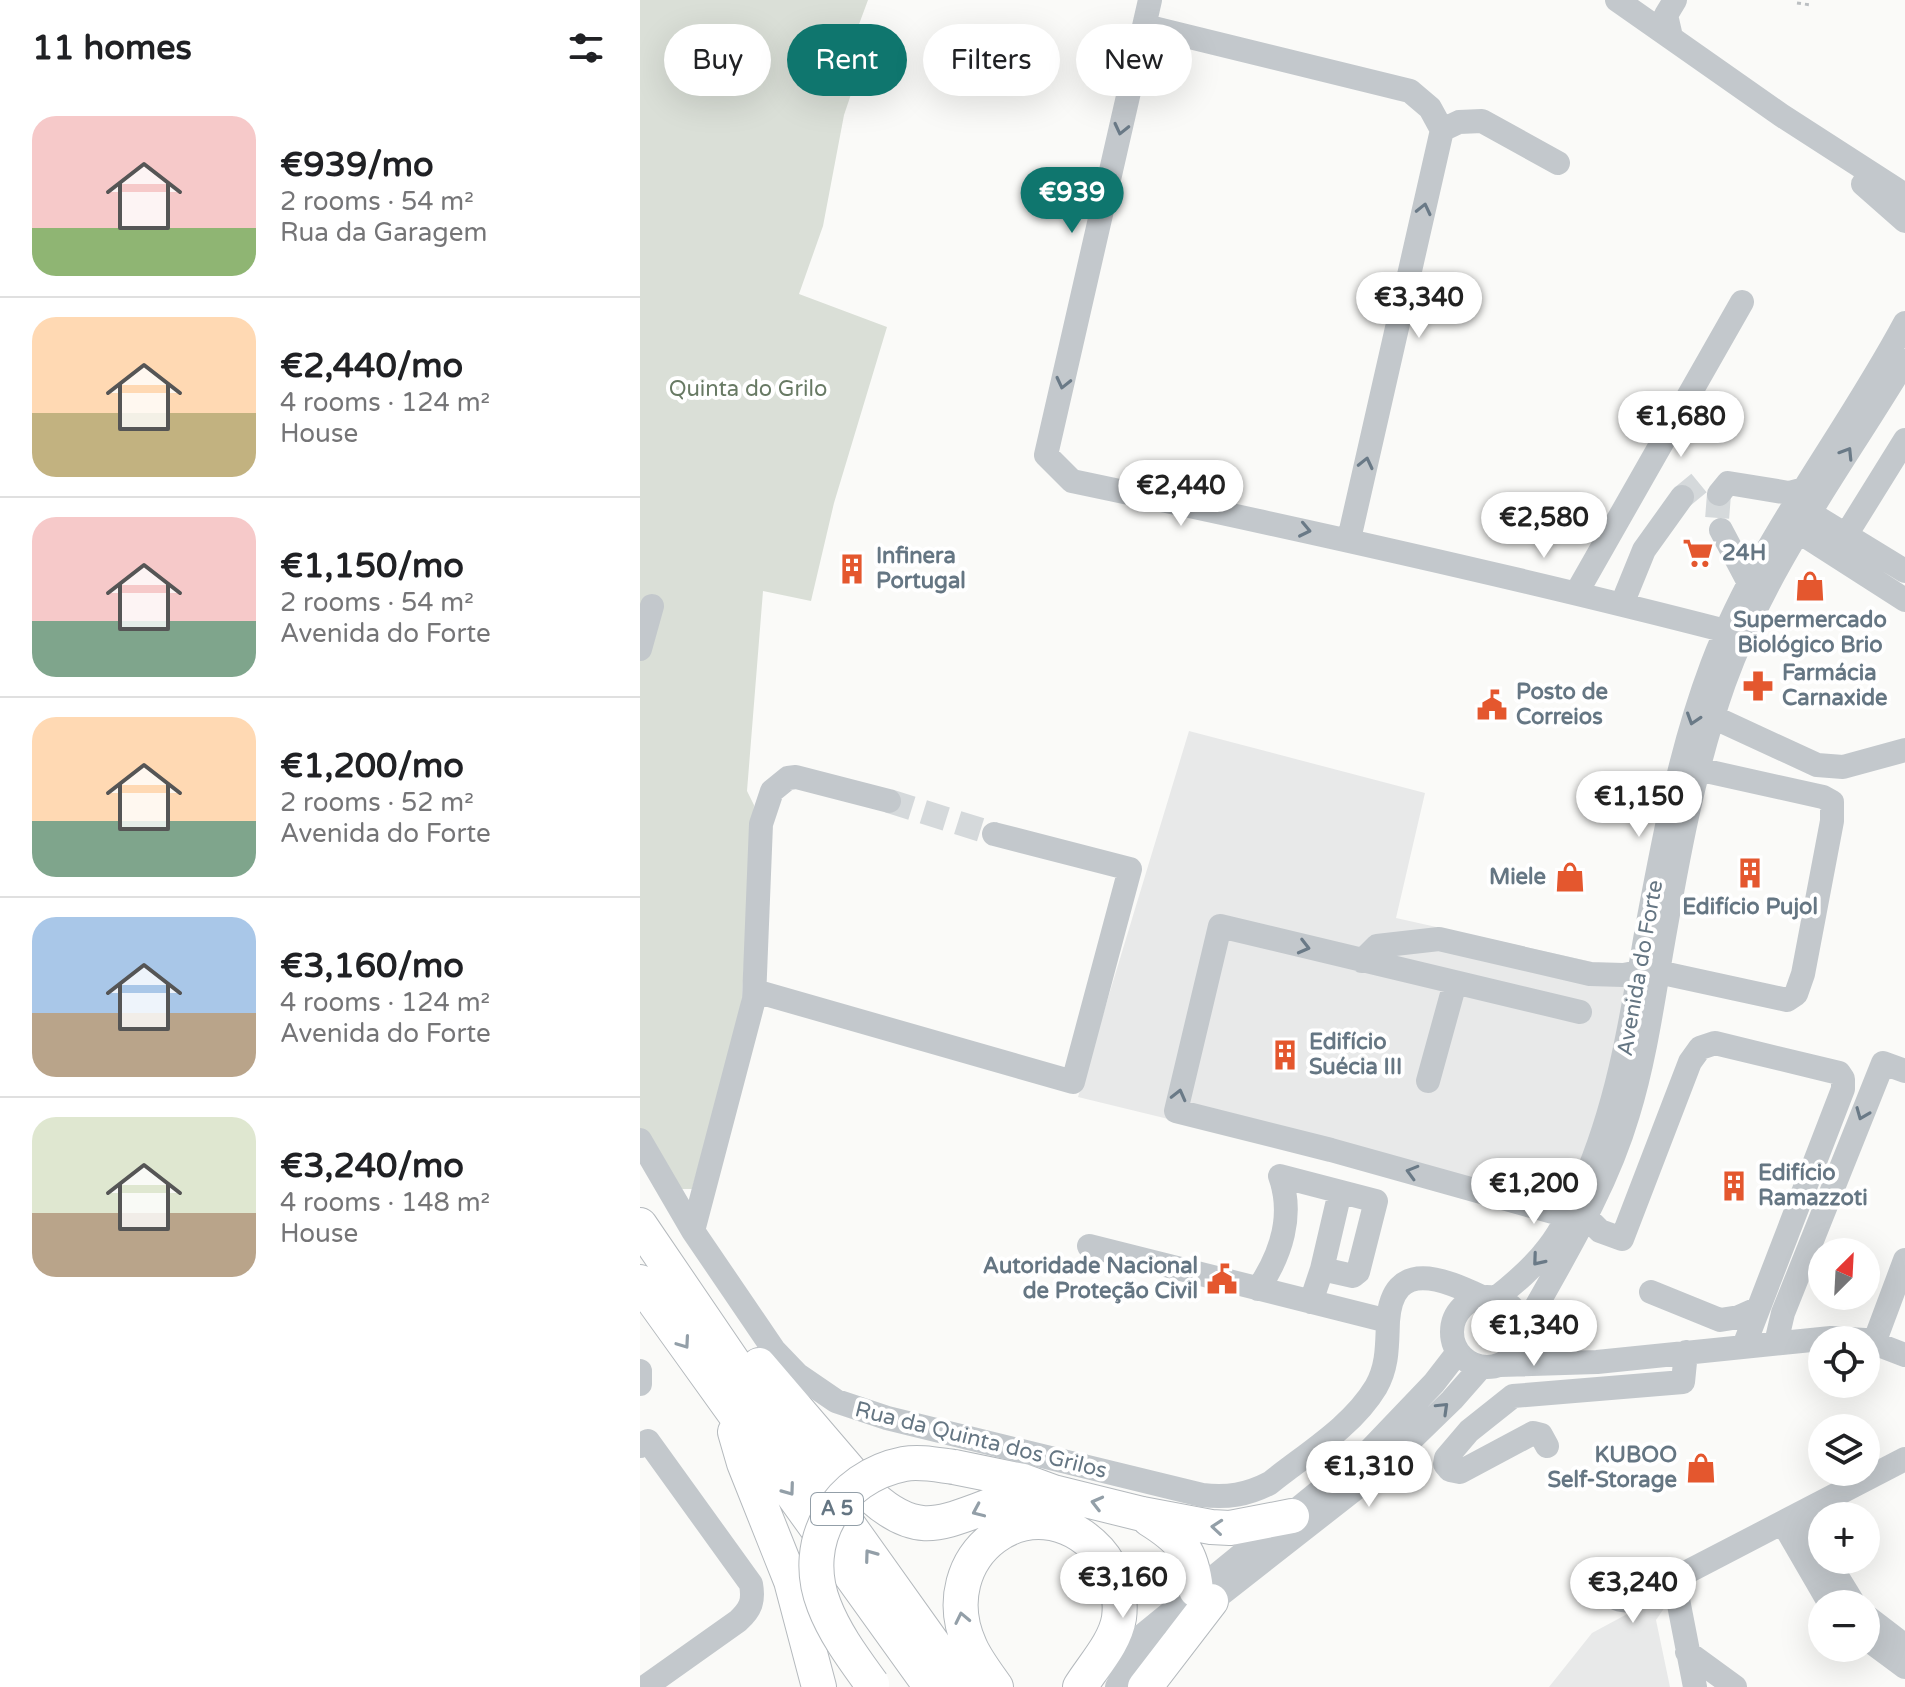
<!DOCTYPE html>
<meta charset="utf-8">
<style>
body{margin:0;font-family:"Varela Round",sans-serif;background:#f6f6f6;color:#202124;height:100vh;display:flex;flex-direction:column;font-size:30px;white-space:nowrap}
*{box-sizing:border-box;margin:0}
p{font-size:26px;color:#757577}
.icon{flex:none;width:44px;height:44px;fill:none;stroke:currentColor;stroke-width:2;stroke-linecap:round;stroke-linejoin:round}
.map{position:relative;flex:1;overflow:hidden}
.side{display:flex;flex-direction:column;background:#fff;width:640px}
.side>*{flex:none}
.hud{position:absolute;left:24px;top:24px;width:760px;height:72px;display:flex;gap:16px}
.needle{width:52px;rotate:24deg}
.tools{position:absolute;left:1168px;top:1238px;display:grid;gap:16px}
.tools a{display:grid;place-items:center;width:72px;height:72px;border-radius:50%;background:#fff;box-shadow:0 8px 32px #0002;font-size:40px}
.price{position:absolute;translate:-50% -68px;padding:0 18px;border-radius:28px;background:#fff;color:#222;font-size:26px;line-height:52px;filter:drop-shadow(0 2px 4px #0008)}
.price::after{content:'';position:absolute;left:50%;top:48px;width:24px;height:18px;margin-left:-12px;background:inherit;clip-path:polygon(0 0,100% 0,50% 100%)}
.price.active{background:#0f766e;color:#fff}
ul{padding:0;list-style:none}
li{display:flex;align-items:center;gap:24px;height:200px;padding:0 32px}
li+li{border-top:2px solid #e0e0e0}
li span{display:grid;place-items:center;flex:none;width:224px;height:160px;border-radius:24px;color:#555}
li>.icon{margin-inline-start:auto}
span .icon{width:96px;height:96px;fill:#fffc;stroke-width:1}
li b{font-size:34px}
h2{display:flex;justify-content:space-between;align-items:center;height:96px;padding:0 32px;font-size:34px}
.tag{padding:0 28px;border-radius:36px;background:#fff;box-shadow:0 8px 32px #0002;font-size:28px;line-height:72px}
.tag.active{background:#0f766e;color:#fff}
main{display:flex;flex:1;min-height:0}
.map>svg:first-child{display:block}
.built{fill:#e8e9e9}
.green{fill:#dadfd7}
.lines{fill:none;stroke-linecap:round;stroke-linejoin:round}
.minor-tunnel{stroke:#d5d9db;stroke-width:24;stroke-dasharray:24 12;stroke-linecap:butt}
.highway-casing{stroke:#b4b9bd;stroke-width:36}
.path{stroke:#bbbfc2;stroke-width:3;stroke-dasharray:4 4;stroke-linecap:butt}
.minor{stroke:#c3c8cc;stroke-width:24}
.highway{stroke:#fff;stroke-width:34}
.highway-bridge-casing{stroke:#b4b9bd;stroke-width:36;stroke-linecap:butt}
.highway-bridge{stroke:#fff;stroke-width:34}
.oneway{stroke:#6a7a87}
.oneway2{stroke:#939fa8}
.labels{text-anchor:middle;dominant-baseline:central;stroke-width:8;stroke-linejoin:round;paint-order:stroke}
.shield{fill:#fff;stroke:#939fa8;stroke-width:2}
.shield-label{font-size:20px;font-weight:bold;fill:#657683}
.park-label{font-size:22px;fill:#687a64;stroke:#fff}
.poi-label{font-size:22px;font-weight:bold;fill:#657683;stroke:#fff;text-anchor:start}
.street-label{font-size:22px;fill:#657683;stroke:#fff}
</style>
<main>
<section class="side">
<h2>11 homes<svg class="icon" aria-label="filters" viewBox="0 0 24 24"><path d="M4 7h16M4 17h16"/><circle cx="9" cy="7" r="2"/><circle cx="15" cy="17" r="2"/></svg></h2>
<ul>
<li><span style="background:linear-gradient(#f6c9c9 70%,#8fb573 0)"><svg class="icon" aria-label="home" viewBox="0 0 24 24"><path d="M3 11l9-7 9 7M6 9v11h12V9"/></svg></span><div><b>€939/mo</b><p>2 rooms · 54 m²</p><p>Rua da Garagem</p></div></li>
<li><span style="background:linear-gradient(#ffd9b3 60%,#c2b280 0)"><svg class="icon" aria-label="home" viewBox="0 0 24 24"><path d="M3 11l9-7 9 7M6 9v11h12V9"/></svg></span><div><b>€2,440/mo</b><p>4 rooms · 124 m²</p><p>House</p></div></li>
<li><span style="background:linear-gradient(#f6c9c9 65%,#7fa58c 0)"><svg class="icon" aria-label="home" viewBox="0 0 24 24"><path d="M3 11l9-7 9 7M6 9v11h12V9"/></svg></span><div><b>€1,150/mo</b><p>2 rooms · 54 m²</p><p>Avenida do Forte</p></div></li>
<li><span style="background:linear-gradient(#ffd9b3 65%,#7fa58c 0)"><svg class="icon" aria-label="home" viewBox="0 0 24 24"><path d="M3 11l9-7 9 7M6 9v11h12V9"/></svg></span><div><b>€1,200/mo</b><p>2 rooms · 52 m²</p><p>Avenida do Forte</p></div></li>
<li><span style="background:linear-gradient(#a9c7e8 60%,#b9a48a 0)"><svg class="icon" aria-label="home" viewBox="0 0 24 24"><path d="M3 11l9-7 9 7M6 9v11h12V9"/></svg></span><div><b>€3,160/mo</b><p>4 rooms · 124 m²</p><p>Avenida do Forte</p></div></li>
<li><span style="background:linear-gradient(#dfe7d0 60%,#b9a48a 0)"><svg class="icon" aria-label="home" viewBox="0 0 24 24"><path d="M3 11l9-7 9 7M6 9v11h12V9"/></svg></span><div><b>€3,240/mo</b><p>4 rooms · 148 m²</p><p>House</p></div></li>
</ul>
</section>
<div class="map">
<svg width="1265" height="1687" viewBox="0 0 1265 1687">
<rect width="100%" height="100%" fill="#fafaf8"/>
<path class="built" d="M549 731 785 793 756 918 984 969 991 987 967 1087 921 1219 631 1144 438 1097Z
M1015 1599 1021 1601 1025 1607 1016 1620 1030 1687H909L952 1633Z"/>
<path class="green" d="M0 0H228L218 27 232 32 204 115 183 226 159 294 247 327 194 503 171 601 123 591 107 791 114 805 101 1013 52 1189H41L0 1141Z"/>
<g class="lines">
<path class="minor-tunnel" d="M1079 494 1077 520 1081 530
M1042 497 1059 483
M249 801 354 834"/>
<g class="highway-casing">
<path id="highway" d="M0 1225 113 1391 324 1687
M0 1282 291 1687
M119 1365 232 1497C278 1538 301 1523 352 1505 372 1498 393 1495 413 1492
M95 1432 104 1463 151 1581 179 1687
M314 1467 383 1481 413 1492 502 1514 571 1527 590 1528 652 1516
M509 1519C541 1539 552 1551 556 1590
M356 1687C347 1674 336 1660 330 1646 289 1556 392 1478 459 1551 475 1569 482 1594 479 1618 475 1643 453 1666 440 1687
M505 1687 571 1601"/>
</g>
<path class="path" d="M1157 3 1171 5"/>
<path class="minor" d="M510 0 406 455 432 481C651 527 869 575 1086 631
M977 0 1141 115 1265 195
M505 26 770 91 790 108 802 130
M1031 37 1026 15 1035 0
M802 130 819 122 842 121 918 163
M1223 184 1265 221
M1079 494 1088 483 1149 493 1164 489
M1170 513 1265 571
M1081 530 1109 583
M1159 532 1265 600
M1206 535 1265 440
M709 539 802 130
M937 592 1102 302
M982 604 1004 550 1042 497
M0 649 12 606
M1073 717 1177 765 1203 767 1265 750
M249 801 156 777 148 778 132 791 121 824 114 999 53 1231 134 1350 158 1375 196 1401 247 1418 562 1495C587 1498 607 1495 630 1483 666 1454 712 1427 736 1387 748 1366 747 1345 748 1321 753 1256 805 1280 842 1297
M722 961 737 946 799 939 950 974 983 975 1000 972
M1018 972 1147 1000 1156 994 1163 974 1192 821V802L1183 797 1057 769
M115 991 433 1082 490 869 354 834
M788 1081 815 983
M0 1140 53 1231
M927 1216 691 1150 536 1111 580 926 940 1012
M946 1217 960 1231 982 1239 1050 1062 1060 1048 1075 1043 1199 1073 1203 1079V1089L1104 1346
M449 1246 748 1321
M682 1269 700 1192
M618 1289C641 1255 654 1215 640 1176L736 1201 718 1272 713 1276 682 1269 671 1302
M1011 1292 1080 1320 1099 1317 1117 1309
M812 1332a35 35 0 1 1 70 0a35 35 0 1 1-70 0Z
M856 1298C875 1283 893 1268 908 1248 923 1229 933 1206 943 1184 979 1103 992 1015 1007 928 1024 838 1040 750 1072 665 1119 541 1203 439 1265 323
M882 1332C921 1261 965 1192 988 1114 1004 1062 1012 1007 1021 954 1037 862 1053 771 1084 683 1126 566 1202 466 1265 361
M1226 1340 1265 1355
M1136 1343 1143 1313 1243 1063 1265 1071
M1234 1343 1265 1260
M860 1365 957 1362 1191 1338 1225 1340
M0 1371V1384
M0 1446 8 1441 111 1584C114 1601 111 1609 98 1621L5 1687
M907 1446 901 1435 893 1433 820 1472 810 1470 805 1464 806 1458 829 1431 873 1396 1043 1382 1046 1352
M1163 1513 1182 1551
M1143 1523 1190 1604
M1187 1560 1214 1604
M1034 1579 1055 1687
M962 1586C972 1599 982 1604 997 1598L1265 1459
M558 1612 743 1467 812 1400 841 1367
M1226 1616 1265 1646
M1234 1644 1265 1667
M1047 1652 1095 1687
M460 1670 730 1450 794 1383 818 1352
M477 1687 522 1645"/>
<use href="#highway" class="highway"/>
<g class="highway-bridge-casing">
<path id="highway-bridge" d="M232 1684C214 1659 195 1634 184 1605 159 1541 198 1477 264 1464 280 1461 298 1465 314 1467"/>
</g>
<use href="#highway-bridge" class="highway-bridge"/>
</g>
<defs><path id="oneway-chevron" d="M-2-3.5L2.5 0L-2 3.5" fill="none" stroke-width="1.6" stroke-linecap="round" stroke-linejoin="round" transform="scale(2)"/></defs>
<g class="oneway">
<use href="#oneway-chevron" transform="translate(481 129) rotate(103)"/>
<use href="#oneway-chevron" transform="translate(784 209) rotate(-77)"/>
<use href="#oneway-chevron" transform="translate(423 383) rotate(103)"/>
<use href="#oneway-chevron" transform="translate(1207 453) rotate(-58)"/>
<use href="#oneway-chevron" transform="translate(726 463) rotate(-77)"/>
<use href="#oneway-chevron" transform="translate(665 530) rotate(12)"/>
<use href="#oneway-chevron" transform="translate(1053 719) rotate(108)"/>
<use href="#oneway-chevron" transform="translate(664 947) rotate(14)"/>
<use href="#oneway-chevron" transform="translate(539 1095) rotate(-76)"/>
<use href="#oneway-chevron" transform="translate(1222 1114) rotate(112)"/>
<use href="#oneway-chevron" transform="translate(772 1172) rotate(-164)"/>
<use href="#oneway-chevron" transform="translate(898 1260) rotate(130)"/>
<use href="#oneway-chevron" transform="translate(803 1408) rotate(-44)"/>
</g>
<g class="oneway2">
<use href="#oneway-chevron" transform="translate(44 1343) rotate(55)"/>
<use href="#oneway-chevron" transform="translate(149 1490) rotate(54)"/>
<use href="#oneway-chevron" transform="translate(457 1503) rotate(-166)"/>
<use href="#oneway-chevron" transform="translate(338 1511) rotate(156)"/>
<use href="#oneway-chevron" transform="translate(577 1527) rotate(-175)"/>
<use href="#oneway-chevron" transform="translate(230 1555) rotate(-126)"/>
<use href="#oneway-chevron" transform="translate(322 1618) rotate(-102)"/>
</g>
<defs>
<g id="supermarket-bare" transform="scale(2.4)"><path d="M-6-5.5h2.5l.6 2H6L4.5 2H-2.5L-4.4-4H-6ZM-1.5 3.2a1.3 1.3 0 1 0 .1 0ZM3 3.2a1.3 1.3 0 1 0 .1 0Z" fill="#e4572e" stroke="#fff" stroke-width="2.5" paint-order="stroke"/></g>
<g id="building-bare" transform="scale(2.4)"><path d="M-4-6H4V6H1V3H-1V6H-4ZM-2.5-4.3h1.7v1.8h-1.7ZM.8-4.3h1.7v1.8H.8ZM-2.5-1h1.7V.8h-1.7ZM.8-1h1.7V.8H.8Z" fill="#e4572e" stroke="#fff" stroke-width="2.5" paint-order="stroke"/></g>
<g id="shop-bare" transform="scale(2.4)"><path d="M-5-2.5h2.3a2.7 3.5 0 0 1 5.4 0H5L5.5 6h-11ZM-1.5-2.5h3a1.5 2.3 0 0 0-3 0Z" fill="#e4572e" stroke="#fff" stroke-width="2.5" paint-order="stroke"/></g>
<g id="pharmacy-bare" transform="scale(2.4)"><path d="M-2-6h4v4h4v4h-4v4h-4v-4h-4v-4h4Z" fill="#e4572e" stroke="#fff" stroke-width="2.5" paint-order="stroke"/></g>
<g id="civic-bare" transform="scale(2.4)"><path d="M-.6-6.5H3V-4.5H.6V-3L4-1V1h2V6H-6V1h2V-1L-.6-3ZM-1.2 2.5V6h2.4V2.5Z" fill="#e4572e" stroke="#fff" stroke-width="2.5" paint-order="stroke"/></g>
</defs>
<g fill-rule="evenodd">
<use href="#supermarket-bare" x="1058" y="553"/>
<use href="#building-bare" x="212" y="569"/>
<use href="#shop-bare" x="1170" y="586"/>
<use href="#pharmacy-bare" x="1118" y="686"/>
<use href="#civic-bare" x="852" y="705"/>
<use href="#building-bare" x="1110" y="873"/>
<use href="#shop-bare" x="930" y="877"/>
<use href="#building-bare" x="645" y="1055"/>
<use href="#building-bare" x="1094" y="1186"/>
<use href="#civic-bare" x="582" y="1279"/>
<use href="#shop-bare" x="1061" y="1468"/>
</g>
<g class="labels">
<rect class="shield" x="171" y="1493" width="52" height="32" rx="6"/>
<g class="shield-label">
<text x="197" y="1509">A 5</text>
</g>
<g class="park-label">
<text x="108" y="389">Quinta do Grilo</text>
</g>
<g class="poi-label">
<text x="1082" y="553">24H</text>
<text x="236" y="556">Infinera<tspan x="236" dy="25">Portugal</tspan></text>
<text x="1170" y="620" text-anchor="middle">Supermercado<tspan x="1170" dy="25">Biológico Brio</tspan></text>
<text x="1142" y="673">Farmácia<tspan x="1142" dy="25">Carnaxide</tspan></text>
<text x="876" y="692">Posto de<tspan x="876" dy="25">Correios</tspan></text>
<text x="906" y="877" text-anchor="end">Miele</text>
<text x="1110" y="907" text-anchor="middle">Edifício Pujol</text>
<text x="669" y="1042">Edifício<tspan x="669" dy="25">Suécia III</tspan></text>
<text x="1118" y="1173">Edifício<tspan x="1118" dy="25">Ramazzoti</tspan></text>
<text x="558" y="1266" text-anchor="end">Autoridade Nacional<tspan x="558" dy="25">de Proteção Civil</tspan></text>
<text x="1037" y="1455" text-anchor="end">KUBOO<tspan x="1037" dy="25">Self-Storage</tspan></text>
</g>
<g class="street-label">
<text transform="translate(1000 968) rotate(-80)">Avenida do Forte</text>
<text transform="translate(341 1440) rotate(14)">Rua da Quinta dos Grilos</text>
</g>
</g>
</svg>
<div class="tools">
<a><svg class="needle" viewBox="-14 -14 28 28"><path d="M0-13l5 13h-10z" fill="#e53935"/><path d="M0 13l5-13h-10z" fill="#757577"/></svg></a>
<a><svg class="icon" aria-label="locate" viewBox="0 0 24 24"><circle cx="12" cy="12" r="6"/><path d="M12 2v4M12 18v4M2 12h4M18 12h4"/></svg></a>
<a><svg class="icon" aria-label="layers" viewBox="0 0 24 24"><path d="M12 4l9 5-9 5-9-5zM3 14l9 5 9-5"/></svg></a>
<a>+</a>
<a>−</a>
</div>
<b class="price active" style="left:432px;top:235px">€939</b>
<b class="price" style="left:779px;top:340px">€3,340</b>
<b class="price" style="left:1041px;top:459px">€1,680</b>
<b class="price" style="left:541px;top:528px">€2,440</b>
<b class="price" style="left:904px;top:560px">€2,580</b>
<b class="price" style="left:999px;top:839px">€1,150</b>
<b class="price" style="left:894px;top:1226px">€1,200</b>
<b class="price" style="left:894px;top:1368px">€1,340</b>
<b class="price" style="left:729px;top:1509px">€1,310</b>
<b class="price" style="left:483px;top:1620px">€3,160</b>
<b class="price" style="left:993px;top:1625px">€3,240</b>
<div class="hud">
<a class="tag">Buy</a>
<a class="tag active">Rent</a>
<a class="tag">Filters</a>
<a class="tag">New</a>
</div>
</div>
</main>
